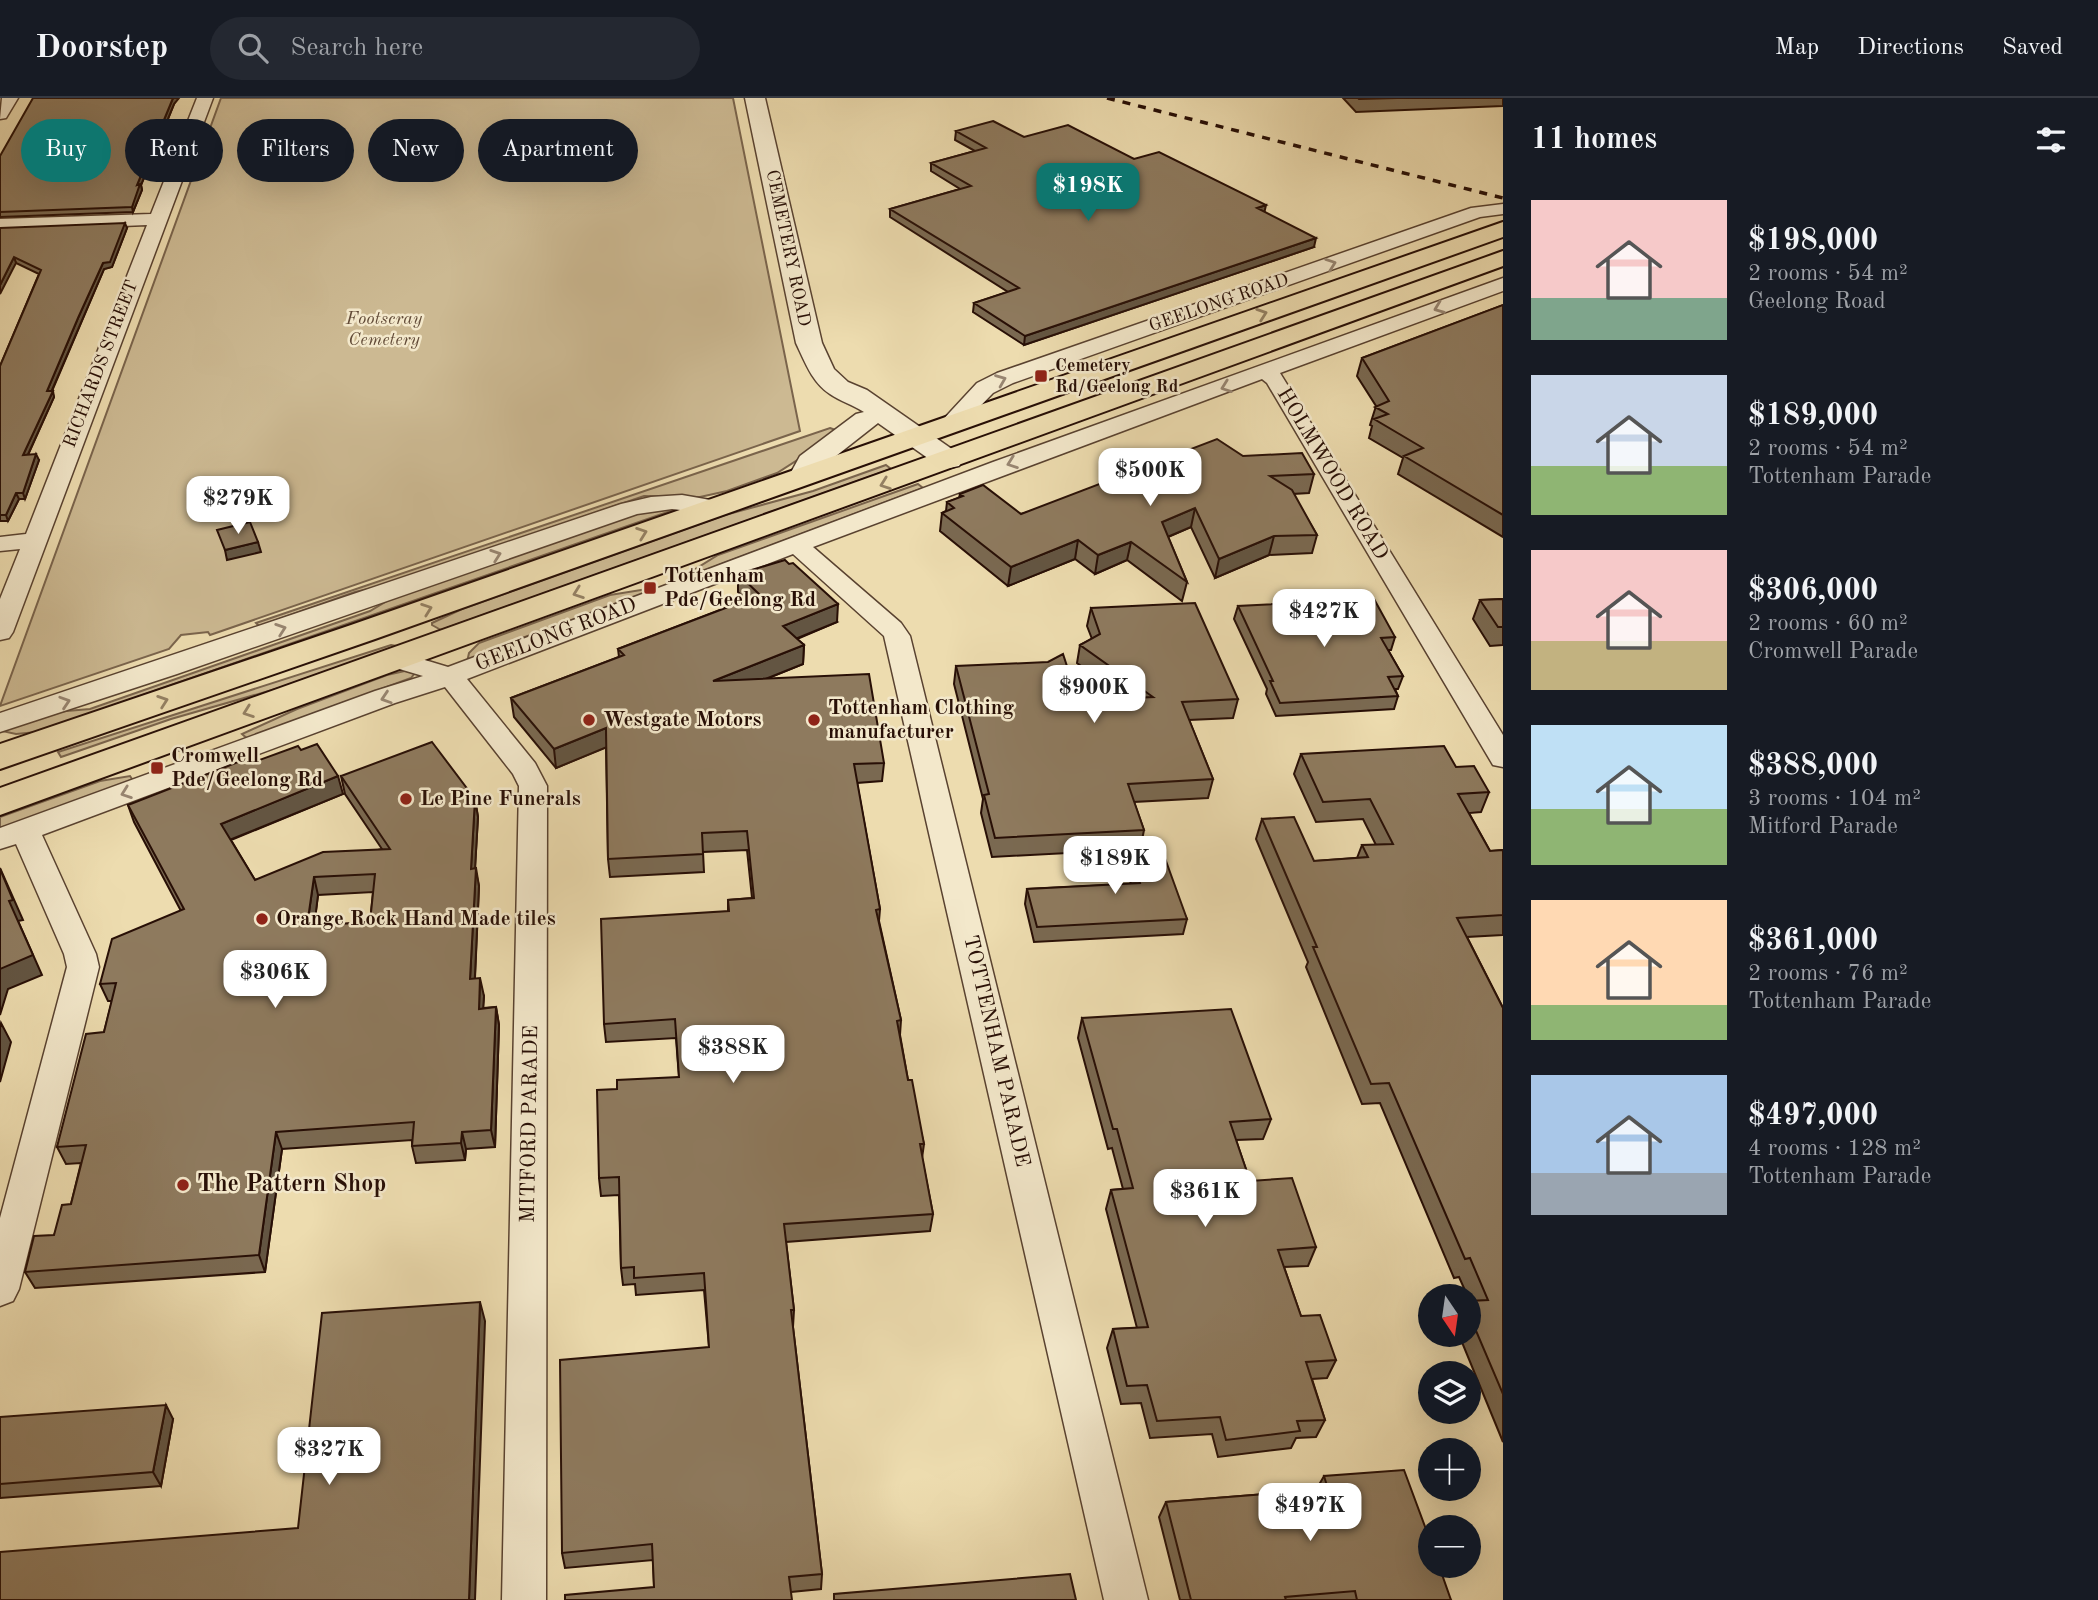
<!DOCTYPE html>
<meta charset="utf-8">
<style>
body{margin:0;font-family:"Old Standard TT",serif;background:#242831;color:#f1f3f6;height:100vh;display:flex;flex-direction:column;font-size:26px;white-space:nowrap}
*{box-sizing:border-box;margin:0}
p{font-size:23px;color:#9ea1a6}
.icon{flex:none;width:38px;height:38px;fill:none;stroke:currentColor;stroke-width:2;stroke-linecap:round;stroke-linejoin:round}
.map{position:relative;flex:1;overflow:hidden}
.sheet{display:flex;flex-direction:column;background:#171b24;width:595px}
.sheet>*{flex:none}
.top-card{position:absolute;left:21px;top:21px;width:665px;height:63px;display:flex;gap:14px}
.needle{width:46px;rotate:167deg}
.controls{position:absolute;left:1418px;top:1186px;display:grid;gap:14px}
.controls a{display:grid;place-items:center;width:63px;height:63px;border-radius:50%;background:#171b24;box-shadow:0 7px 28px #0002;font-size:35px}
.price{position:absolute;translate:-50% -60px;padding:0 16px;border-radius:14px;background:#fff;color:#222;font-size:23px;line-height:46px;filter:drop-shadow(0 2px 4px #0008)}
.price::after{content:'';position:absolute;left:50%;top:42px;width:21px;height:16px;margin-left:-10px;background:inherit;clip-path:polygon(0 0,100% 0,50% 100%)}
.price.active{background:#0f766e;color:#fff}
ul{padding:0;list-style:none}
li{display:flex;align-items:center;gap:21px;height:175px;padding:0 28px}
li span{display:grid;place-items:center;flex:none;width:196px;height:140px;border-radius:0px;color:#555}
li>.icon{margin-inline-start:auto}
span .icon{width:84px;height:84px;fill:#fffc;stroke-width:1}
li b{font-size:30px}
h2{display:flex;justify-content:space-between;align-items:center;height:84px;padding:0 28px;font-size:30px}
.chip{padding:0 24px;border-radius:32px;background:#171b24;box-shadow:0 7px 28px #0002;font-size:24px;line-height:63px}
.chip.active{background:#0f766e;color:#fff}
header{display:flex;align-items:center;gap:42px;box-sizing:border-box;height:98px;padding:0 35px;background:#171b24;border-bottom:2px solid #363941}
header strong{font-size:33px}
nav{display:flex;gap:38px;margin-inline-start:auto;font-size:24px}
.search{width:490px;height:63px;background:#242831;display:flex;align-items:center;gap:18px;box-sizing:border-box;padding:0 24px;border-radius:38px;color:#9ea1a6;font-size:26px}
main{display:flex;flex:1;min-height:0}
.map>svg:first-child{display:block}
.green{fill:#ccb992;stroke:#7a644c;stroke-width:2}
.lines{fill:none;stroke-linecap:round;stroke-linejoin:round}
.minor-casing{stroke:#594230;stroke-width:3}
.tertiary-casing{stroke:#594230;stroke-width:3}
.trunk-casing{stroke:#280f06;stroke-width:4}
.minor{fill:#f3e8cb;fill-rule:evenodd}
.tertiary{fill:#f3e8cb;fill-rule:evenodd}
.trunk{fill:#eddcaf;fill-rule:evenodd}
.rail{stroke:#280f06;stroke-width:3.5;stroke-dasharray:8 8;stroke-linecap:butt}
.wall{fill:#7a6951;stroke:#280f06;stroke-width:2;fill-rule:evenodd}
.shaded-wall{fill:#635542;stroke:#280f06;stroke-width:2}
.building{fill:#8e7a5e;stroke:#280f06;stroke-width:2;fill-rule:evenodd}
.oneway{stroke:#988672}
.oneway2{stroke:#948063}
.poi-dot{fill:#8f2418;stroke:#f3e8cb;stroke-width:2.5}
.labels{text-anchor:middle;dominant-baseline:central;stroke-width:5;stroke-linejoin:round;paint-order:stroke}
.far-street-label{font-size:18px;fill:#280f06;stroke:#f3e8cb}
.far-park-label{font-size:18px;font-style:italic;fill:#614a37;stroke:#f3e8cb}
.far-poi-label{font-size:18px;font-weight:bold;fill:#280f06;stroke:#f3e8cb;text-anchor:start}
.street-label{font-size:21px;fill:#280f06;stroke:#f3e8cb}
.poi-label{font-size:21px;font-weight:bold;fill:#280f06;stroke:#f3e8cb;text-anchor:start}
.near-poi-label{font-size:24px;font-weight:bold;fill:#280f06;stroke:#f3e8cb;text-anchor:start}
</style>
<header>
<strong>Doorstep</strong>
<div class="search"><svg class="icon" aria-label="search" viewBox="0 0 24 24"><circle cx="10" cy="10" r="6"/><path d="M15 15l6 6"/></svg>Search here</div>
<nav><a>Map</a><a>Directions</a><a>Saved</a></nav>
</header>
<main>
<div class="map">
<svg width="1503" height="1502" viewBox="0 0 1503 1502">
<rect width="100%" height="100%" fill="#eddcaf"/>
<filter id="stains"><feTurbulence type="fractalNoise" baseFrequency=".00286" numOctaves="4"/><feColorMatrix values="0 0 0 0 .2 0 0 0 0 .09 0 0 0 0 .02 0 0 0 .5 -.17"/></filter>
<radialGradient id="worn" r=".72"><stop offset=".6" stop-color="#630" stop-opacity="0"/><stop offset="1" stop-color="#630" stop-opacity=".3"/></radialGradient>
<path class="green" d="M221 0H733L800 333 210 537 208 534 181 537 169 551 0 608Z
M830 330 841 334 777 375 727 393 700 399 644 398 381 488 355 494 259 528 256 525Z
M886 367 891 371 441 532 432 527V525L462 511 725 417 813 393Z
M918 386 923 390 719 467 693 479 689 475 718 457Z
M679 410 37 634 16 636 2 633 55 614 90 611 370 513 392 500 651 411Z
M647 491 652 495 499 548 480 560 467 564 469 555 479 545 610 497Z
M391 547 397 548 279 590 171 621 64 658 61 659 58 654Z
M409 572 415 575 411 580 289 625 250 643 242 636 297 611 387 577Z
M130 678 134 684 0 730V719L100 683Z"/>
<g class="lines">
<g class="minor-casing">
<path id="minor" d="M2 0H18L6 20 0 21Z
M197 0H213L13 534 9 540 0 542V501L20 451 0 453V439L26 436 147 127 0 133V121L151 116Z
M1503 106V116L1480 119 1013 285 993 295 958 331H942L939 326 977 285 997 275 1471 110Z
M1503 180V193L1280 275 1503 637V669L1493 667 1267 285 1262 281 813 449 901 525 910 538 1148 1502H1104L884 538 793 456 467 581 535 665 547 688 546 1502H502L519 688 513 676 445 589 395 605 42 737 96 856 99 869 19 1191 13 1203 0 1208V1120L67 869 64 856 16 746 0 751V730L375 593 423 578 386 567 382 561 386 555 395 553 448 569 993 364Z
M682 397 722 404 726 409 722 414 714 416 672 411 637 416 177 576 0 634V615L621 406 651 399Z"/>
</g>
<g class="tertiary-casing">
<path id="tertiary" d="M745 0H765L822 245 834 271 848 284 867 292 959 356 963 362 959 368 949 370 939 368 878 325 822 369 813 384 803 387 793 384 789 378 800 358 856 316 864 314C853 307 840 303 830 296 812 284 805 264 796 245Z"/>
</g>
<g class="trunk-casing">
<path id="trunk" d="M1503 124V139L375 541 0 671V646L351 527Z
M1503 153V168L0 717V690Z"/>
</g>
<use href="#minor" class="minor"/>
<use href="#tertiary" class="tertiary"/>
<use href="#trunk" class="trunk"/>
<path class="rail" d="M1107 0 1503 100"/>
</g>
<path class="wall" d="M1343 0H1503V8L1356 14Z
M174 6 141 87 142 92 133 114 0 119V58Z
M956 33 1024 39 1134 61 1264 114 1314 149 1024 247 973 214 974 205 1008 194 890 119V111L960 91 931 73V65L975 53 955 42Z
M0 130H127L112 169 104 171 52 293 54 299 28 357 39 362 25 401H19L8 423H0V268L39 176 16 165Z
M1503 207V439L1398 376 1403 360 1369 340 1372 328 1370 327 1376 308 1357 278 1362 260Z
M1243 358 1314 376 1309 395 1293 396 1317 437 1312 455 1269 457 1215 480 1191 429 1168 439 1187 484 1182 503 1127 462 1095 476 1075 461 1008 488 940 433 942 415 946 413 947 404 959 400 960 396 1021 416Z
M738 476 837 524 797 541 804 547 803 566 766 581 884 665 882 683 857 685 880 811 879 823 901 922 900 937 908 982 924 1046 922 1060 933 1116 930 1133 786 1144 794 1212 793 1229 822 1476 821 1491 791 1494 654 1489 653 1462 565 1470 562 1455 709 1249 704 1192 636 1197 635 1186 623 1187 621 1170 619 1097 601 1098 599 1080 617 991 679 979 676 940 606 944 604 926 728 814V802L752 800 747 752 703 754 704 774 610 779 608 761 606 649 556 670 514 619 511 600 619 559 618 551 746 502 738 494Z
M1503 501V547L1490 548 1473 521 1480 502Z
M1238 508 1395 539 1391 552H1388L1403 578 1398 591H1395L1398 598 1394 611 1276 618 1266 596 1267 591 1234 521Z
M1091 510 1238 601 1233 620 1189 622 1213 681 1208 700 1134 704 1144 732 1142 742 1187 821 1183 836 1034 844 1025 806 1027 791 1131 786 1122 758 1124 752 992 759 981 715 983 701 954 586 956 568 1078 602 1125 600 1077 565 1080 547 1092 541 1087 528Z
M301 652 343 696 231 742 255 782 382 751 345 696 341 678 475 701 478 719 475 770 479 788 475 880 484 898 483 910 496 909 499 927 495 1049 466 1051 465 1062 416 1065 412 1048V1042L282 1051 265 1174 35 1190 25 1174 54 1137 71 1106 81 1065 66 1066 57 1049 104 934 112 903H108L100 886 181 813 134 724 128 707 254 664ZM373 794 370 824 314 828 318 797Z
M1301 656 1456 669 1489 694 1481 714 1469 715 1490 753 1503 752V837L1467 839 1503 910V1344L1459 1237H1468V1203H1469L1468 1199 1459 1179 1454 1180 1380 1005 1362 1006 1306 869 1308 864 1256 741 1262 721 1314 763 1357 760 1362 747H1376L1363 721 1316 724 1294 676Z
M1082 920 1271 1021 1263 1041 1236 1042 1250 1083 1316 1149 1308 1168 1284 1169 1301 1218 1336 1262 1327 1280 1312 1281 1325 1322 1316 1339 1296 1340 1291 1350 1218 1359 1212 1336 1150 1340 1141 1305 1121 1306 1107 1250 1113 1231 1137 1230 1106 1111 1111 1092 1123 1091 1112 1050 1108 1051 1078 940Z
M0 1319 173 1321 161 1388 0 1400Z
M1324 1378 1451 1502H1180L1159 1419 1166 1404 1316 1392Z"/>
<path class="shaded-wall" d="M173 0H179L174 6 141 87 142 92 133 114 132 109 137 87Z
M1266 107 1264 116 1257 110Z
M125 125 127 130 112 169 104 171 49 299 47 293 78 220 103 165Z
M1316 140 1314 149 1024 247 1025 238Z
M14 159 16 165 0 196V187Z
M53 293 54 299 25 363 23 357Z
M36 356 39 362 25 401 23 395Z
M16 395 19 401 8 423 6 417Z
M1195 410 1191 429 1158 443 1162 424Z
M1274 438 1269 457 1215 480 1219 461Z
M1078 442 1075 461 1008 488 1011 469Z
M258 444 261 454 227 462 225 452Z
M1131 444 1127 462 1095 476 1098 457Z
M838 506 837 524 783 546V528Z
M804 547 803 566 713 602V583Z
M606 630 607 649 556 670 554 651Z
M338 678 343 696 227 743 221 726Z
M475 701 478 719 474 788 471 771Z
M0 770 23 822 18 823 42 877 8 891 0 917V871L9 803Z
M476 770 479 788 474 898 470 881Z
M314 779 318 797 312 846 307 828Z
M480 880 484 898 482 928 479 911Z
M496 909 499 927 495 1049 491 1032Z
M1 925 11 944 0 984V930Z
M276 1034 282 1051 265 1174 259 1157Z
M462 1034 466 1051 465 1062 461 1045Z
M480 1204 485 1223 475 1502H469Z
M166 1307 173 1321 161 1388 153 1374Z"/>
<path class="building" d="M33 0H173L137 87 140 86 132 109 0 114V58Z
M1358 0H1397L1359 1Z
M993 23 1024 39 1068 27 1134 61 1159 54 1266 107 1257 110 1316 140 1025 238 974 205 1019 190 890 111 971 88 931 65 986 50 956 33Z
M125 125 110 164 103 165 78 220 47 293H53L23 357 36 356 23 395H16L6 417H0V268L41 172 14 159 0 187V130Z
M1503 207V417L1404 358 1423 350 1374 321 1388 316 1375 309 1389 303 1362 260Z
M1217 341 1243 358 1302 355 1314 376 1270 378 1292 392 1317 437 1274 438 1219 461 1195 410 1162 424 1187 484 1131 444 1098 457 1078 442 1011 469 942 415 954 410 947 404 963 398 960 396 983 387 1021 416Z
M250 424 258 444 225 452 217 432Z
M785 462 789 466 793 465 838 506 783 528 804 547 713 583 869 576 884 665 854 666 880 811 876 812 901 922 897 923 908 982H912L924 1046H920L933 1116 784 1126 794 1212H791L822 1476 789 1479 792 1502H565V1497L654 1489 652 1446 562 1455 560 1262 709 1249 704 1175 634 1180V1169L621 1170 619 1079 599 1080 597 992 617 991V982L679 979 675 921 604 926 601 821 729 813 728 802 754 800 747 733 702 735 703 756 608 761 606 630 554 651 511 600 624 557 618 551 760 497 738 476Z
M1374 501 1395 539 1381 540 1403 578 1388 579 1398 598 1280 605 1270 583H1273L1238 508Z
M1503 501V529H1498L1480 502Z
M1195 505 1238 601 1182 604 1213 681 1128 686 1144 732 995 740 984 697 989 696 956 568 1048 564 1063 556 1078 602 1153 599 1080 547 1100 536 1091 510Z
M432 644 475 701 471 771 476 770 470 881 480 880 479 911 496 909 491 1032 462 1034 461 1045 412 1048 414 1024 276 1034 259 1157 25 1174 34 1138 54 1137 62 1107 71 1106 86 1047 57 1049 86 936 104 934 116 885 100 886 112 841 184 811 128 707 251 659 254 664 298 648 301 652 317 646 338 678 221 726 255 782 323 754 390 751 341 678ZM375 776 370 824 307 828 314 779Z
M1444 648 1456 669 1474 668 1489 694 1458 696 1490 753 1503 752V817L1457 820 1503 910V1296L1468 1214V1203L1488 1202 1470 1160 1465 1161 1389 985 1371 986 1313 849H1317L1262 721 1294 719 1314 763 1368 759 1362 747 1393 746 1370 701 1323 704 1301 656Z
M1158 741 1187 821 1037 829 1027 791 1140 785 1126 743Z
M0 771 13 802 9 803 33 857 0 871Z
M1231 911 1271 1021 1230 1024 1250 1083 1292 1080 1316 1149 1278 1152 1301 1218 1320 1217 1336 1262 1306 1264 1325 1322 1297 1323 1300 1333 1226 1342 1220 1319 1157 1323 1147 1287 1127 1288 1113 1231 1148 1229 1111 1092 1133 1090 1117 1031H1113L1082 920Z
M480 1204 469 1502H0V1454L298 1430 322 1215Z
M166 1307 153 1374 0 1386V1319Z
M1404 1372 1430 1442V1468H1439L1451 1502H1357L1355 1493 1285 1499 1286 1502H1191L1166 1404 1328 1391 1324 1378Z
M1070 1476 1076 1502H834V1496Z"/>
<defs><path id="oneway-chevron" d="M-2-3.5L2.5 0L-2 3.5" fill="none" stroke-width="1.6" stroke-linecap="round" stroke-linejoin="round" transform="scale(1.75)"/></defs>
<g class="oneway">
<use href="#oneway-chevron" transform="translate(1331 166) rotate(-20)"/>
<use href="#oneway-chevron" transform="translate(1439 210) rotate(159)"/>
<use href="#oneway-chevron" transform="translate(1001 282) rotate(-22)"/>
<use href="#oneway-chevron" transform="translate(1226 289) rotate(160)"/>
<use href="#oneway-chevron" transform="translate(1012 365) rotate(160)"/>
<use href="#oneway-chevron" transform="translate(496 457) rotate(-19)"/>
<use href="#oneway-chevron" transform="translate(281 531) rotate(-19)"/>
<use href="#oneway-chevron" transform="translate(386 600) rotate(162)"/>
<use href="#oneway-chevron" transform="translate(65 604) rotate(-18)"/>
<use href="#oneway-chevron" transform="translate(126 695) rotate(160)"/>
</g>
<g class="oneway2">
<use href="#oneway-chevron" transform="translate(1262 216) rotate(-19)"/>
<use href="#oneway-chevron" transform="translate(885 386) rotate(160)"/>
<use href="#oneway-chevron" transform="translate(642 435) rotate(-20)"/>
<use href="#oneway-chevron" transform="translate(578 495) rotate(160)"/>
<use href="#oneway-chevron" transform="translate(427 511) rotate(-20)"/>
<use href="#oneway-chevron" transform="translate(163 603) rotate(-19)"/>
<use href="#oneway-chevron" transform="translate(248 614) rotate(160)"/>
</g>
<g class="poi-dot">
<rect x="1034" y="271" width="14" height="14" rx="3.5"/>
<rect x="643" y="483" width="14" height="14" rx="3.5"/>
<circle cx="589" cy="622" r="7"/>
<circle cx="814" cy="622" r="7"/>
<rect x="150" y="663" width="14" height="14" rx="3.5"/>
<circle cx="406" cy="701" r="7"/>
<circle cx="262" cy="821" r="7"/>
<circle cx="183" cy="1087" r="7"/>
</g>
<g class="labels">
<g class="far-street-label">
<text transform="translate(788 150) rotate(78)">CEMETERY ROAD</text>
<text transform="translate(1219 205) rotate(-19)">GEELONG ROAD</text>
<text transform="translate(101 266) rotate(-69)">RICHARDS STREET</text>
</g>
<g class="far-park-label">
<text x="384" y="221">Footscray<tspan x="384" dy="21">Cemetery</tspan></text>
</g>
<g class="far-poi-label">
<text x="1055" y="268">Cemetery<tspan x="1055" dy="21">Rd/Geelong Rd</tspan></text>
</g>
<g class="street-label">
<text transform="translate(1332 376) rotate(59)">HOLMWOOD ROAD</text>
<text transform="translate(556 537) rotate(-21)">GEELONG ROAD</text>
<text transform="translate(996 953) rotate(77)">TOTTENHAM PARADE</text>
<text transform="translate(530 1026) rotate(-89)">MITFORD PARADE</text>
</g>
<g class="poi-label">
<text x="664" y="478">Tottenham<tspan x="664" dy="24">Pde/Geelong Rd</tspan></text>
<text x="828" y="610">Tottenham Clothing<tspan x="828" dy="24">manufacturer</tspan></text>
<text x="603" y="622">Westgate Motors</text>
<text x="171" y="658">Cromwell<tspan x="171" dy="24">Pde/Geelong Rd</tspan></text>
<text x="420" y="701">Le Pine Funerals</text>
<text x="276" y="821">Orange Rock Hand Made tiles</text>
</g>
<g class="near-poi-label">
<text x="197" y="1087">The Pattern Shop</text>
</g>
</g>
<rect width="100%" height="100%" filter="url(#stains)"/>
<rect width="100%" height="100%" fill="url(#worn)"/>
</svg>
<div class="controls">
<a><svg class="needle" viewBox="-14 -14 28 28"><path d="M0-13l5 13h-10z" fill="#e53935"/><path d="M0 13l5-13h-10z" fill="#9ea1a6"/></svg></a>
<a><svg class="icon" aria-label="layers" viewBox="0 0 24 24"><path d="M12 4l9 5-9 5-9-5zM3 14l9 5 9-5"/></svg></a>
<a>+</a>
<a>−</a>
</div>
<b class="price active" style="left:1088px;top:125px">$198K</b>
<b class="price" style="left:1150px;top:410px">$500K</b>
<b class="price" style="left:238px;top:438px">$279K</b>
<b class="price" style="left:1324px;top:551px">$427K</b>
<b class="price" style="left:1094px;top:627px">$900K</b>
<b class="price" style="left:1115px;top:798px">$189K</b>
<b class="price" style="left:275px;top:912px">$306K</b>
<b class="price" style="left:733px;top:987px">$388K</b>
<b class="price" style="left:1205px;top:1131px">$361K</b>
<b class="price" style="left:329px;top:1389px">$327K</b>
<b class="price" style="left:1310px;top:1445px">$497K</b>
<div class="top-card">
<a class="chip active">Buy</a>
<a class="chip">Rent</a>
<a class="chip">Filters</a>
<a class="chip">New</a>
<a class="chip">Apartment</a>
</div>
</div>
<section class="sheet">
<h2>11 homes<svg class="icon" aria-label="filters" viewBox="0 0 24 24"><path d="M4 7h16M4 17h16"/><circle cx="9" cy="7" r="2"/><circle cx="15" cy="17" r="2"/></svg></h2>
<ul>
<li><span style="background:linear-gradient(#f6c9c9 70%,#7fa58c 0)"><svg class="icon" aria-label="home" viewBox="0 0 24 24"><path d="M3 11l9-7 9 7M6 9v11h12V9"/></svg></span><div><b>$198,000</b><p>2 rooms · 54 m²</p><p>Geelong Road</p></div></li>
<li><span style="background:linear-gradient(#c9d6e8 65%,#8fb573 0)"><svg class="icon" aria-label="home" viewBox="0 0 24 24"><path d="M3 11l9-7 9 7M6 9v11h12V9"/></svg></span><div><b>$189,000</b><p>2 rooms · 54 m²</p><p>Tottenham Parade</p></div></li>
<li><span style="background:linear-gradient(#f6c9c9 65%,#c2b280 0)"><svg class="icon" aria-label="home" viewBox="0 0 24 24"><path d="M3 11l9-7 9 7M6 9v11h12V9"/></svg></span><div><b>$306,000</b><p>2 rooms · 60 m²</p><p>Cromwell Parade</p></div></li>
<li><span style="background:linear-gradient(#bfe0f5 60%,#8fb573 0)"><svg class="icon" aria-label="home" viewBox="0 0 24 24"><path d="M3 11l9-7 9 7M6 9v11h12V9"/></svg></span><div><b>$388,000</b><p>3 rooms · 104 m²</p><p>Mitford Parade</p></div></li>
<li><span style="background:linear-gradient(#ffd9b3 75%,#8fb573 0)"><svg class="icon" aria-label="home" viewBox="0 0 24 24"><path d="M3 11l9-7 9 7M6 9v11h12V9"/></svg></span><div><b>$361,000</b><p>2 rooms · 76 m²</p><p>Tottenham Parade</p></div></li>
<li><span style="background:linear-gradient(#a9c7e8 70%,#9aa5b1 0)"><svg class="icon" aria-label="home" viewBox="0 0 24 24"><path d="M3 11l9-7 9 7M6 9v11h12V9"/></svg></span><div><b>$497,000</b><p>4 rooms · 128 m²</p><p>Tottenham Parade</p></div></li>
</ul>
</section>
</main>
